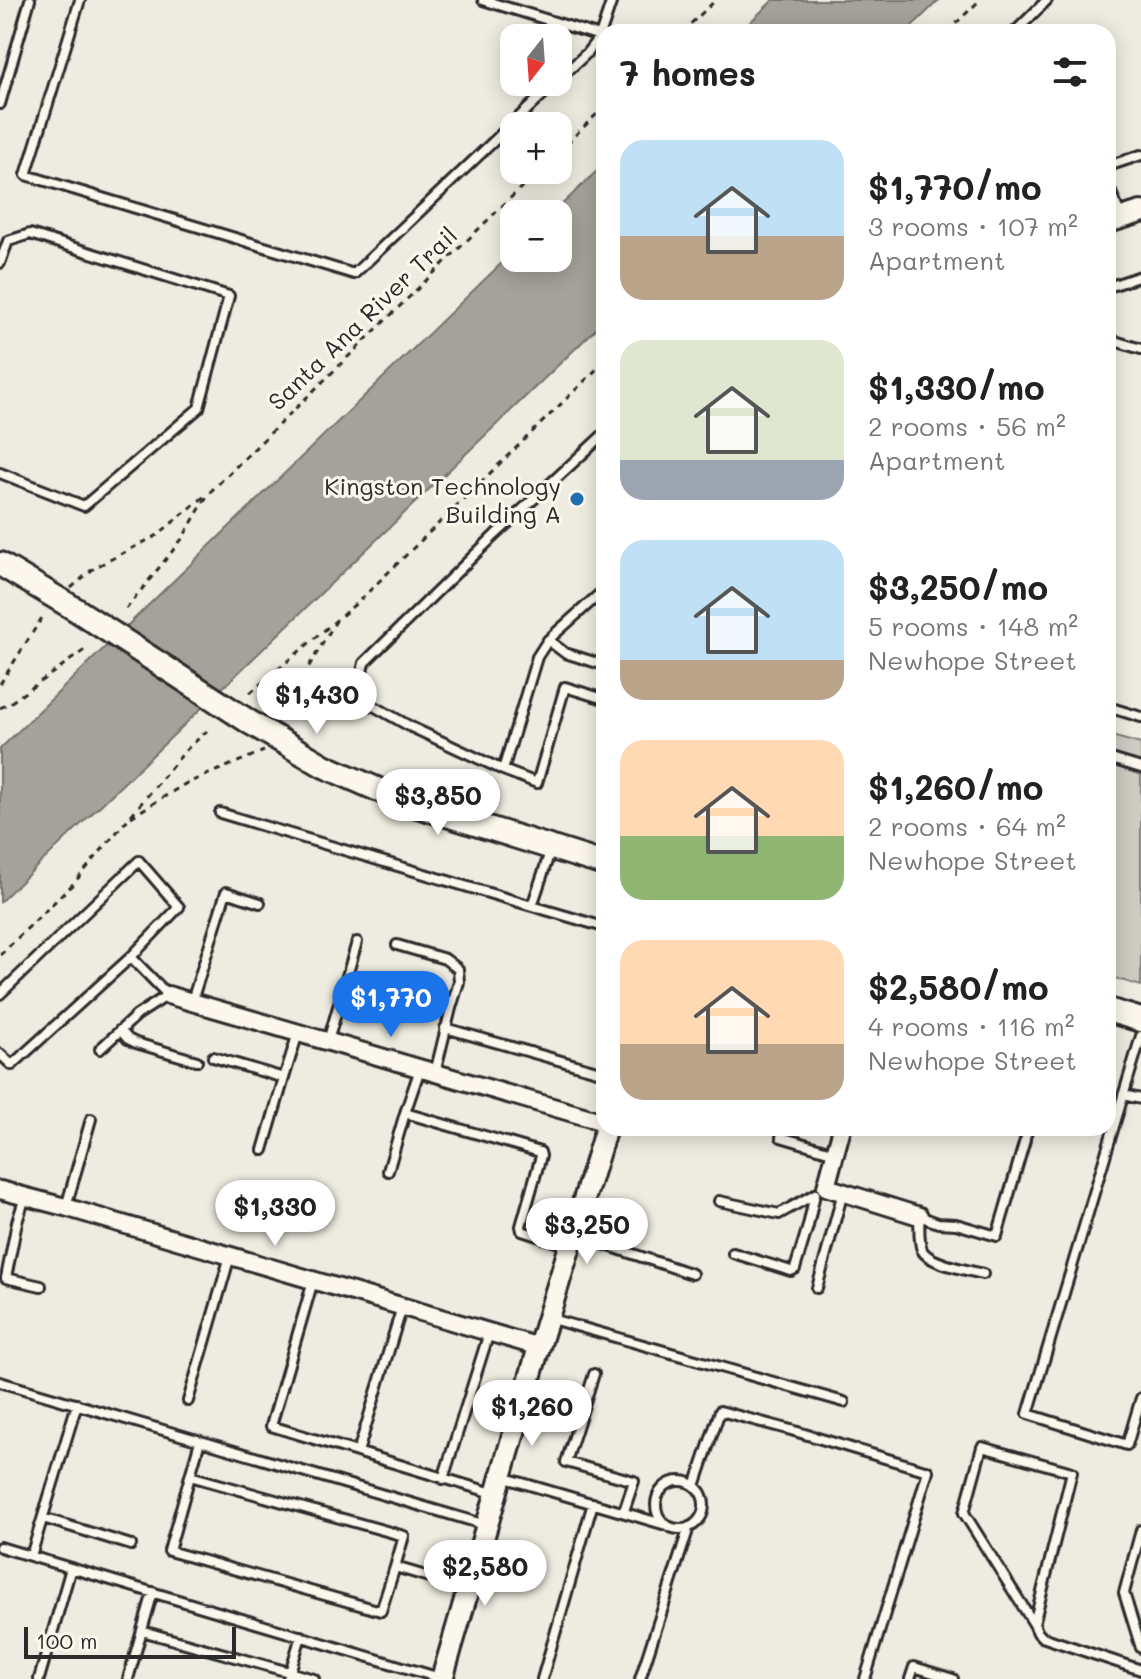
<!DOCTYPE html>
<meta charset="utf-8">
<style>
body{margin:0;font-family:Mali,sans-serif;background:#f6f6f6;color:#222;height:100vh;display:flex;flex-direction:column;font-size:30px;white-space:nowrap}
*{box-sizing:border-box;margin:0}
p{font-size:26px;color:#767676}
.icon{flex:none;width:44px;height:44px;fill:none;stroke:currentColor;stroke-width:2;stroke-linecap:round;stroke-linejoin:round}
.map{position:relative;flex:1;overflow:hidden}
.details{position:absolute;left:596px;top:24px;width:520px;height:1112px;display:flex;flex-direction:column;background:#fff;border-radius:24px;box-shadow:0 4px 20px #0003}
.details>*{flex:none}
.needle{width:52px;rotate:197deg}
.controls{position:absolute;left:500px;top:24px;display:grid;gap:16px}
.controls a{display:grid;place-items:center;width:72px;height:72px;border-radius:16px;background:#fff;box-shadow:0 4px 20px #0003;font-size:40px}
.scale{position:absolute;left:24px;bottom:20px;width:212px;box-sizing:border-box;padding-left:8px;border:4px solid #2b2b2b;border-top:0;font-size:22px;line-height:28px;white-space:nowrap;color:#2b2b2b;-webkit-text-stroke:6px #fbf7ec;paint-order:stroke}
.price{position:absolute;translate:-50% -68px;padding:0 18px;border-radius:28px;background:#fff;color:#222;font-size:26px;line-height:52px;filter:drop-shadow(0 2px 4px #0008)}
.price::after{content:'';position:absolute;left:50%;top:48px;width:24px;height:18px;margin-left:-12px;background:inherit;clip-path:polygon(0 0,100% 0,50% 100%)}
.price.on{background:#1a73e8;color:#fff}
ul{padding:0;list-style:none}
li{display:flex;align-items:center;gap:24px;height:200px;padding:0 24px}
li span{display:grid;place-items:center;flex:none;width:224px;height:160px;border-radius:24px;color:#555}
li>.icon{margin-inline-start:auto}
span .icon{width:96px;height:96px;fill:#fffc;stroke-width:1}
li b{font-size:34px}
h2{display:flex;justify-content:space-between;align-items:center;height:96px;padding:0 24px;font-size:34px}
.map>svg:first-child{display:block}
.green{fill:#cecbc2;stroke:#7c7b76;stroke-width:2}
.water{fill:#a4a29a;stroke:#74726e;stroke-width:2}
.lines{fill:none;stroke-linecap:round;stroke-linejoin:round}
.service-casing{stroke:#2b2b2b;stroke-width:14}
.minor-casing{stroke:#2b2b2b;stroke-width:22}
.tertiary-casing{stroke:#2b2b2b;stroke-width:26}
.secondary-casing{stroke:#2b2b2b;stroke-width:28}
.path{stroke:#2b2b2b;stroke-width:3;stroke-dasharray:6 6;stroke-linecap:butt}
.service{stroke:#fbf7ec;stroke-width:8}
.minor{stroke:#fbf7ec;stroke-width:16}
.tertiary{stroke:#fbf7ec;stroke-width:20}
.secondary{stroke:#fbf7ec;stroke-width:22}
.secondary-bridge-casing{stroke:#2b2b2b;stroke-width:28;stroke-linecap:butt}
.secondary-bridge{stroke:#fbf7ec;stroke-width:22}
.poi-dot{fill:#1f6fb2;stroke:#fbf7ec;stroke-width:3}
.labels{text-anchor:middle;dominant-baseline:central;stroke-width:6;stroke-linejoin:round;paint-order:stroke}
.street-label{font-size:24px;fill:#2b2b2b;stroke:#fbf7ec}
.poi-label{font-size:24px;fill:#2b2b2b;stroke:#fbf7ec;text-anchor:end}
</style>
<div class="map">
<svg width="1141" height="1679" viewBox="0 0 1141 1679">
<rect width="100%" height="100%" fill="#eeebe0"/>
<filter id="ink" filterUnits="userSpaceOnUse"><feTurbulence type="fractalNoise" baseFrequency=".0125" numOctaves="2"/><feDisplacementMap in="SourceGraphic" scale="16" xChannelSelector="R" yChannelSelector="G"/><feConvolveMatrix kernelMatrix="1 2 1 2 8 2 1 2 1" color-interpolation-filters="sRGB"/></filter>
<g filter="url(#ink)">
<path class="green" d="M1108 735 1141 744V986L1108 976Z"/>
<path class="water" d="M773 0H939L906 32H740Z
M604 164V321L0 902V749L514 251V258H558V214H552Z"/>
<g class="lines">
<g class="service-casing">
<path id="service" d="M80 0 26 175 354 274 556 82
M483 0 600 36 612 0
M1015 32 1047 0
M558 80 587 53 600 36
M0 104 30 0
M1108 166 1141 155
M1108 185 1121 217
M0 263 8 241 30 234 229 296 199 408 84 506 0 473
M1108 287 1141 276
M1108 339 1141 349
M604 434 496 534 364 663 356 696 411 727 503 770 537 657 548 640 604 590
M548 640 565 653 604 665
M1108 707 1141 717
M1108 758 1141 768
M503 770 537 783 565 687 604 699
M220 813 532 906 551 849
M532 906 604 927
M397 945 445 959 458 969 459 982 451 1008 435 1073
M0 994 139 861 179 907 131 957 12 1065 0 1054
M192 1001 226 892 260 903
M445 1028 604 1073
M120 1030 128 1039 136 1043 197 1061
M1141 1036 1028 1414 1127 1445 1141 1398
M328 1041 357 942
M100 1049 137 1015 168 995 131 957
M213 1057 284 1078 298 1033
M420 1069 405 1113 540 1152 541 1156 521 1226 522 1231 569 1246
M1123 1095 1141 1099
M1026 1135 1028 1128
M781 1137 835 1153
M263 1150 284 1078
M388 1171 405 1113
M25 1197 17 1222 6 1278 41 1286
M719 1201 779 1214 815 1194
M66 1207 91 1119
M574 1234 692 1274
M733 1253 791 1271 795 1269 808 1226 815 1194
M983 1274C968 1270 929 1264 922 1250 918 1240 920 1227 919 1216L938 1223 956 1224 997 1236 1025 1140
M313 1281 271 1426 496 1494
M817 1288 843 1192
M548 1318 844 1402
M594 1374 566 1462 634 1481 624 1511
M0 1382 486 1525
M188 1401 230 1256
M200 1441 190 1476 404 1536 395 1567 467 1588
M358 1452 402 1307
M190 1476 169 1551 381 1611 395 1567
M502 1477 666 1525
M443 1479 489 1333
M656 1505a24 24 0 1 1 48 0a24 24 0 1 1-48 0Z
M695 1486 720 1411 791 1430 928 1471 865 1679
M43 1518 131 1545
M1141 1530 1124 1593 1141 1648
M0 1547 440 1678
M31 1556 77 1404
M1034 1624 1072 1472 982 1447 964 1513 1034 1624 1038 1633 1042 1637 1141 1670
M142 1631 314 1679
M39 1679 71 1568
M128 1679 153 1592
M288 1679 301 1636
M542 1679 593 1503
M640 1679 689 1527
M910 1679 914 1667 953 1679"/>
</g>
<g class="minor-casing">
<path id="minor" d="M168 995 604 1122
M842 1128 826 1187 919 1216
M0 1190 65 1207 539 1347"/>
</g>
<g class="tertiary-casing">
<path id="tertiary" d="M1108 222 1141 212
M442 1679 539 1347 606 1128"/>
</g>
<g class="secondary-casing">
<path id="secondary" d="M0 564 75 609
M251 723 324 766 411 804 604 864
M1108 1010 1141 1020"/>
</g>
<path class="path" d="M682 32 716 0
M947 32 980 0
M558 152 604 107
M71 588 94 568 156 536 205 496
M126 609 182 539 209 493 539 170
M0 684 45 613
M250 693 359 601 604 362
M0 708 10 703 86 649
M278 718 336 621
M131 817 185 784 264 751
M0 955 74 883 186 750 207 731"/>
<use href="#service" class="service"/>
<use href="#minor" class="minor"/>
<use href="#tertiary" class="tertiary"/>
<use href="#secondary" class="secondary"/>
<g class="secondary-bridge-casing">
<path id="secondary-bridge" d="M75 609 251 723"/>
</g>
<use href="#secondary-bridge" class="secondary-bridge"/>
</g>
</g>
<circle class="poi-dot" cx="577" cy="499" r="8"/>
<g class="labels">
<g class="street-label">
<text transform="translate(362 318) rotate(-44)">Santa Ana River Trail</text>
</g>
<g class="poi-label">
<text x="561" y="485">Kingston Technology<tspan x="561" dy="28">Building A</tspan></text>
</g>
</g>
</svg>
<div class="controls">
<a><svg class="needle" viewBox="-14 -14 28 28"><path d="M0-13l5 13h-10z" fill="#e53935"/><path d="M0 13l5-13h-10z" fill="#767676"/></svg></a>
<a>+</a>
<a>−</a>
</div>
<div class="scale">100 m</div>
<b class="price" style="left:317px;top:736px">$1,430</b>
<b class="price" style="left:438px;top:837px">$3,850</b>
<b class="price on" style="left:391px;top:1039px">$1,770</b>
<b class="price" style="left:275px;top:1248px">$1,330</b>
<b class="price" style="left:587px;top:1266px">$3,250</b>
<b class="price" style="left:532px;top:1448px">$1,260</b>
<b class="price" style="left:485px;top:1608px">$2,580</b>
<section class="details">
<h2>7 homes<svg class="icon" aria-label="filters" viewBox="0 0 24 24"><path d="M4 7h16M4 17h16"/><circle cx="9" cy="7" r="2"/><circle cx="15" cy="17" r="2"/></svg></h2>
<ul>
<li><span style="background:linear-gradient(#bfe0f5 60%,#b9a48a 0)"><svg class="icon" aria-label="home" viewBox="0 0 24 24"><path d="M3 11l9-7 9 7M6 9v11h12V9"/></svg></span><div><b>$1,770/mo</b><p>3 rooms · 107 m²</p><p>Apartment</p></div></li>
<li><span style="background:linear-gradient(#dfe7d0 75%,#9aa5b1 0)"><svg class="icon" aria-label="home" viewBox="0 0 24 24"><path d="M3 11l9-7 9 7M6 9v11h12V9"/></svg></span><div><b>$1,330/mo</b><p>2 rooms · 56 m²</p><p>Apartment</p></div></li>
<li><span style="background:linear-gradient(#bfe0f5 75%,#b9a48a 0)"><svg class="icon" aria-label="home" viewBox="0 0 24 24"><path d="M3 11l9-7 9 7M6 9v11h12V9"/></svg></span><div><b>$3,250/mo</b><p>5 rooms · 148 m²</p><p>Newhope Street</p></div></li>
<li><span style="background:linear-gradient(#ffd9b3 60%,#8fb573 0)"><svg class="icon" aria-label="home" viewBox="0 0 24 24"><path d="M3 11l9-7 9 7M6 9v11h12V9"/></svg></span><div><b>$1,260/mo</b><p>2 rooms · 64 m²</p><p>Newhope Street</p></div></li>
<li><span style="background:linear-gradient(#ffd9b3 65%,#b9a48a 0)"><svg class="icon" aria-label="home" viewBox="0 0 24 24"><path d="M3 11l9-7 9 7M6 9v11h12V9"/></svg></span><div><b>$2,580/mo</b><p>4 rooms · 116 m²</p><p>Newhope Street</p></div></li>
</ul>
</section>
</div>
